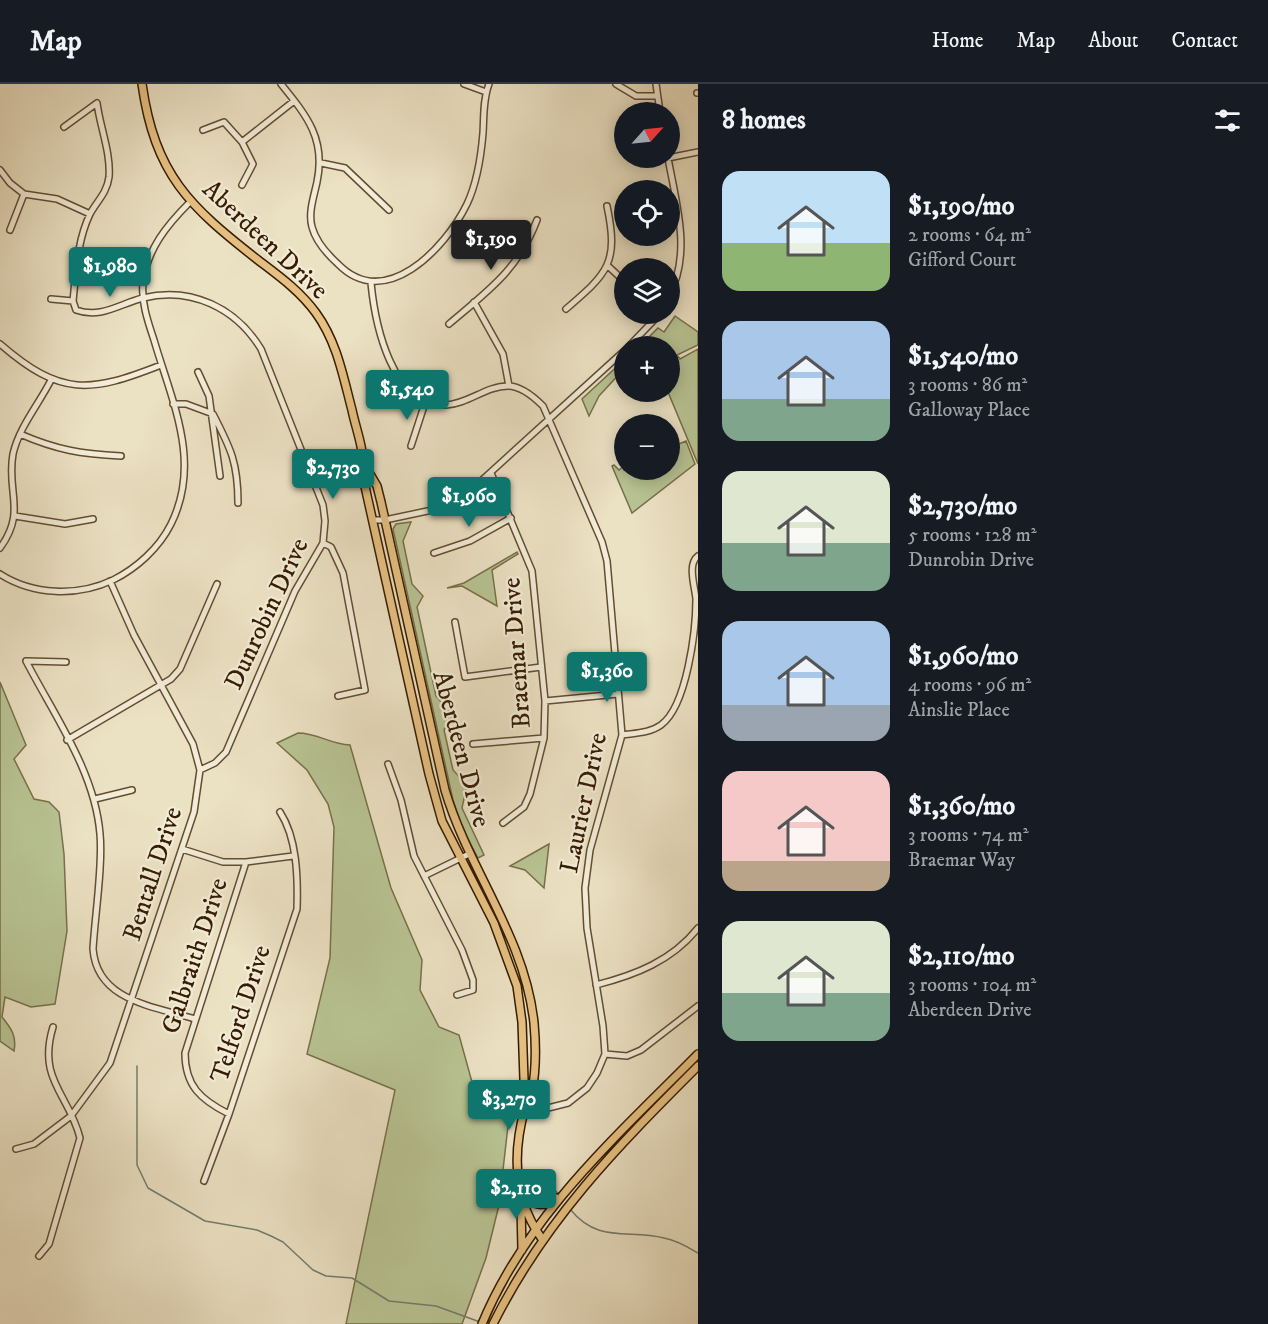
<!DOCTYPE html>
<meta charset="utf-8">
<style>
body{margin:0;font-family:"IM FELL DW Pica",serif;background:#242831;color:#f1f3f6;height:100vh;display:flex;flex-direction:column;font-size:22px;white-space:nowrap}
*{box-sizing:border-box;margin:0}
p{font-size:20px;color:#9ea1a6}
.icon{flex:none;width:33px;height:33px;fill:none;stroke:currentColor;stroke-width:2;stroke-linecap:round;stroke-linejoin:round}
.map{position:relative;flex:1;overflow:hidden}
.sheet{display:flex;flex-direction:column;background:#171b24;width:570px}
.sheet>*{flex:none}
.needle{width:39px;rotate:63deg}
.tools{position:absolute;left:614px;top:18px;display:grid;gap:12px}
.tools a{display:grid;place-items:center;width:66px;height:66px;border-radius:50%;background:#171b24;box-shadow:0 3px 15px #0003;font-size:30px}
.price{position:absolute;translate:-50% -51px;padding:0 14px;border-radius:6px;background:#0f766e;color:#fff;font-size:20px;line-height:39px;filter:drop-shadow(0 2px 3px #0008)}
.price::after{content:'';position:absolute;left:50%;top:36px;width:18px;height:14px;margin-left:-9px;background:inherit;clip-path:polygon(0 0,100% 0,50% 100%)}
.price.active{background:#222;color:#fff}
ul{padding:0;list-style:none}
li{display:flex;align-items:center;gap:18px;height:150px;padding:0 24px}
li span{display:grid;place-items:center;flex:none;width:168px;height:120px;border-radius:18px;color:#555}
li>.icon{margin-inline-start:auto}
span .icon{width:72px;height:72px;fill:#fffc;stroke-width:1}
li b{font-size:26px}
h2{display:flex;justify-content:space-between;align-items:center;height:72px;padding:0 24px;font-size:26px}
header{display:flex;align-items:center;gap:36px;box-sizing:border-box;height:84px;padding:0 30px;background:#171b24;border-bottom:2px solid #363941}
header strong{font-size:28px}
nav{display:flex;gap:33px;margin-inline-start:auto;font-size:21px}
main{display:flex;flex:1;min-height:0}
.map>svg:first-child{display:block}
.green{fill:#b8c393;stroke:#77704a;stroke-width:1.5}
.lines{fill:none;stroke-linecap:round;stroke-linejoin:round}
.stream{stroke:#717d6d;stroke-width:1.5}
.minor-casing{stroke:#634d31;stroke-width:8}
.major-casing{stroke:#361c00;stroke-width:10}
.minor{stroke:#f2ecd8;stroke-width:5}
.major{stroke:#e6c082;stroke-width:7}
.labels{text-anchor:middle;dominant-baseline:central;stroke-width:4.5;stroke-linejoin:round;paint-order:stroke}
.street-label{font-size:26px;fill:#361c00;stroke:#f2ecd8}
</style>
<header>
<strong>Map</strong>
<nav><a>Home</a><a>Map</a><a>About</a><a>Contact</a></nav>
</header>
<main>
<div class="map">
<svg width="698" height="1240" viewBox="0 0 698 1240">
<rect width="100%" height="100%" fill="#ebe1c3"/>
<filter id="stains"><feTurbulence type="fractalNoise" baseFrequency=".00333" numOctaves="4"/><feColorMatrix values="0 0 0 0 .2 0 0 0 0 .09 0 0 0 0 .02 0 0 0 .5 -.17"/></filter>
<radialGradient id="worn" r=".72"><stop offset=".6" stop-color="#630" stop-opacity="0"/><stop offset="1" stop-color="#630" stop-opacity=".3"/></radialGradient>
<path class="green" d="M675 232 698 248V261L677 271 680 275 698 265V380L668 308 669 262H645L642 260 658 244 664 248Z
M624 276 620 283 622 287 599 312 589 332 582 315Z
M686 357 695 380 632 429 612 382 614 381 619 386 624 382V386H669V364Z
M411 438 403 457 412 500 423 512 417 523 436 612 453 632 444 646 453 686 467 701 462 724 484 771 478 774 463 746 453 716 393 445 396 440Z
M517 468 518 470 492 486 497 522 462 502 447 504 464 499Z
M0 598 26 661 14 675 34 715 49 718 59 728 64 770 67 847 55 920 31 923 5 913 2 933C11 944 17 952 14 967L0 957Z
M298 649C317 649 330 660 350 661L391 804 422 876 420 906 439 943 459 951 480 1027 509 1033 499 1121 486 1174 462 1240H346L395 1006 307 970 330 874 334 743 328 720 307 686 277 659Z
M549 760 544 804 525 786 510 782Z"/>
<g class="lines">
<path class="stream" d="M137 982V1081L148 1104 205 1137 257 1146 271 1152 283 1158 313 1186 326 1192 352 1194 389 1217 436 1222 480 1238
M543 1092 560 1112
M570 1125C598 1160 628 1145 664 1154 676 1156 688 1163 698 1169"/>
<g class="minor-casing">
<path id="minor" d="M281 0C307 32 326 55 317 98 314 112 308 129 312 143 316 158 327 170 338 180 385 228 445 165 467 120 477 99 481 73 483 49 484 33 483 15 489 0
M464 0 486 8
M616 0 636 12H657
M656 0 660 28
M697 9H698
M64 43 97 19C100 43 111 69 109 93 107 109 97 117 90 130 77 157 76 189 73 217
M203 46 224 38 242 58 253 80 242 101
M242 58 294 17
M668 74C676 119 692 169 669 212
M668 74 698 68
M321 79 345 84 389 126
M0 86 10 99 24 110 57 115 90 130
M10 146 24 110
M608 182 624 197
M371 199C375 240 392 324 446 321 468 320 486 302 508 302 521 302 534 313 543 322L602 458 607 477 622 651 590 766 585 804 587 844 603 942 605 970 597 989 587 1004 568 1019 544 1025 525 1024
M51 215 73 217
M73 217 76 226C101 235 119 220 143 214 191 202 236 224 261 265L323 421 325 437 323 459 295 507 226 668 215 679 200 686
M474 218 503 270 509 302
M566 225C608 189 619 179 607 122
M449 240C489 206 518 186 537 136
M0 260C61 313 90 309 161 281
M629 262 660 230
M198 288 209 312 220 392
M173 320H186L213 330C231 365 238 379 238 419
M20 350C57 366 81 370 121 372
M411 362 425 319
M491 389 532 487 545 617 544 654 530 710 524 723 503 739
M15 432 65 440 93 435
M374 436H385L432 426 470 407 624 267
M323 459 331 463 343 489 365 606 338 612
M0 464C27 427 6 408 13 370 19 343 39 320 51 296
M434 469 470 457 511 434
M0 490C33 511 77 513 113 496 137 484 159 464 171 440 202 378 172 318 154 256 148 238 141 218 143 199 147 165 167 141 190 118
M455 538 465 593 541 583
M66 578 26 577C54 631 95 688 100 750 103 781 95 831 93 865 97 917 153 922 195 935
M545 617 618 610
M622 651C635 649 650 649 661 641 687 622 696 546 696 515 695 503 687 480 698 472
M67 656 171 595 180 585 217 500
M473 660 544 654
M388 680 401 716 414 772 462 866 473 896V906L457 911
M95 715 132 706
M182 765 223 778H246L293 772
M424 792 469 770
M596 901C635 891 672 877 698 844
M605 970 627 972 641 966 698 922
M229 1030C201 1016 185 1002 185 969L246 778
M16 1065 34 1060 71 1032 110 979 194 728 200 686 193 660 134 551 110 497
M204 1097 229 1030 297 825C298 793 297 754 280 728
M39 1172 49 1160 80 1054C69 1010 37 996 53 943"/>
</g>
<g class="major-casing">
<path id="major" d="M142 0C155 91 189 122 258 176 279 192 300 207 316 229 337 258 343 292 352 326 356 346 366 369 362 389L429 690 442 737 494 839 517 902 522 938 525 1024
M364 380 377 402 381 418 445 706C469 787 525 853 534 939 536 961 536 986 532 1008 531 1014 527 1019 525 1024 512 1070 514 1116 542 1155
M520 1108C532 1120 542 1126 556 1114
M521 1123 522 1166
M482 1240C527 1131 617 1052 698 970
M493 1240C545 1136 616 1064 698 982"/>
</g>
<use href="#minor" class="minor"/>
<use href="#major" class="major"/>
</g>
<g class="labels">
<g class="street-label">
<text transform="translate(265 156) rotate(43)">Aberdeen Drive</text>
<text transform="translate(267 530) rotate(-65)">Dunrobin Drive</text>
<text transform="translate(517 569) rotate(-94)">Braemar Drive</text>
<text transform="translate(461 665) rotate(75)">Aberdeen Drive</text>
<text transform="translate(584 719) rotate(-78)">Laurier Drive</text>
<text transform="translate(153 790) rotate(-72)">Bentall Drive</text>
<text transform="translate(195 872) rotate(-72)">Galbraith Drive</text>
<text transform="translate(241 930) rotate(-72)">Telford Drive</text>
</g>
</g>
<rect width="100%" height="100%" filter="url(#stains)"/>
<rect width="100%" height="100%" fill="url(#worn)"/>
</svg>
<div class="tools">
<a><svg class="needle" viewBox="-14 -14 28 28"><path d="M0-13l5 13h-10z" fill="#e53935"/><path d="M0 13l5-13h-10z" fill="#9ea1a6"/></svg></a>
<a><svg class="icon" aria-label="locate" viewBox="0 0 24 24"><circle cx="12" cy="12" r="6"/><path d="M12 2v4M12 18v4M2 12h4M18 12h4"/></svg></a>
<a><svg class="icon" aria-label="layers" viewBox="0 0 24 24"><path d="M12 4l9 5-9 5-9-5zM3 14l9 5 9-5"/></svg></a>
<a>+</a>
<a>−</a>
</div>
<b class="price active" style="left:491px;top:187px">$1,190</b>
<b class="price" style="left:110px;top:214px">$1,980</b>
<b class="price" style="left:407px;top:337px">$1,540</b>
<b class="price" style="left:333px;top:416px">$2,730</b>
<b class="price" style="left:469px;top:444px">$1,960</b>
<b class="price" style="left:607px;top:619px">$1,360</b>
<b class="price" style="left:509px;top:1047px">$3,270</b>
<b class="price" style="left:516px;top:1136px">$2,110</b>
</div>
<section class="sheet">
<h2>8 homes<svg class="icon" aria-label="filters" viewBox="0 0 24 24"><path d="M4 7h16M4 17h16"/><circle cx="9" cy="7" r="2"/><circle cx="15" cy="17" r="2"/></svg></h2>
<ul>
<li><span style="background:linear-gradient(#bfe0f5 60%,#8fb573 0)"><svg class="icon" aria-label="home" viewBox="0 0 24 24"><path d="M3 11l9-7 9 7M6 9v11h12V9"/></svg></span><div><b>$1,190/mo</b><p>2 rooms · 64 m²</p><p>Gifford Court</p></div></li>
<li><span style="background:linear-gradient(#a9c7e8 65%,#7fa58c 0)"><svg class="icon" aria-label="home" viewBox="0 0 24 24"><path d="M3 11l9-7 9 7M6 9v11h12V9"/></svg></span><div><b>$1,540/mo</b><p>3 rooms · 86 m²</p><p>Galloway Place</p></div></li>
<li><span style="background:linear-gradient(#dfe7d0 60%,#7fa58c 0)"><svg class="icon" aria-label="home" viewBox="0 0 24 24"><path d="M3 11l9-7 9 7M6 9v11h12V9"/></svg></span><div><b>$2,730/mo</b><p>5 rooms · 128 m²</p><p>Dunrobin Drive</p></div></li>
<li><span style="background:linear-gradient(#a9c7e8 70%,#9aa5b1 0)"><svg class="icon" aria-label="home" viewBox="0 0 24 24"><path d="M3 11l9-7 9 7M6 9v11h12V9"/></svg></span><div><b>$1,960/mo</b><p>4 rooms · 96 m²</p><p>Ainslie Place</p></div></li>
<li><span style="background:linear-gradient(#f6c9c9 75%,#b9a48a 0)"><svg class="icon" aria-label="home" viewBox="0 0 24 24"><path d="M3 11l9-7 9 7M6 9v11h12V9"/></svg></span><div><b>$1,360/mo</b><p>3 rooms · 74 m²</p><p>Braemar Way</p></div></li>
<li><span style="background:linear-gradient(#dfe7d0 60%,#7fa58c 0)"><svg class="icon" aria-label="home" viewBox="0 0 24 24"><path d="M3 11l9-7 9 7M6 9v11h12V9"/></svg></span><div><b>$2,110/mo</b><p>3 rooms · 104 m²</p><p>Aberdeen Drive</p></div></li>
</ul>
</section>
</main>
